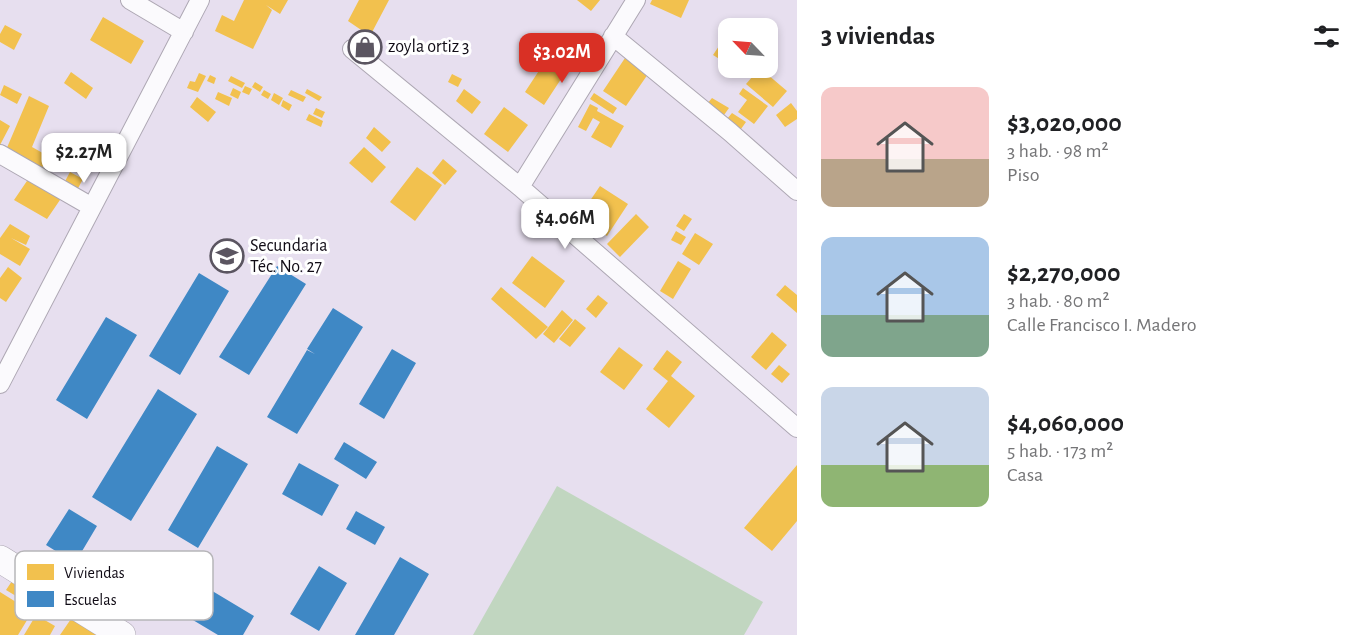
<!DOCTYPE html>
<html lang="es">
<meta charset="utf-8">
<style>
body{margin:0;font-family:"Alegreya Sans",sans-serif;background:#f2f2f2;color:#202124;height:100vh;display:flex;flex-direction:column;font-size:22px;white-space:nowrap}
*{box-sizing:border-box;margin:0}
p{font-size:20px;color:#757577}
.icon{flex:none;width:33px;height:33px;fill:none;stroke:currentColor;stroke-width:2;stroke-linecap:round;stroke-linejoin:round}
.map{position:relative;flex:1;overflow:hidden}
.details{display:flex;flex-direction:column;background:#fff;width:570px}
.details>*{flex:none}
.needle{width:39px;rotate:295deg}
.tools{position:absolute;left:718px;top:18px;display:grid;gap:12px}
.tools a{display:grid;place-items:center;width:60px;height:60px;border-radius:12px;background:#fff;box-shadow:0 3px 9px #0003;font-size:30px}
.price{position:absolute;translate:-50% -51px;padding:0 14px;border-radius:12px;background:#fff;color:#222;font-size:20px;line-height:39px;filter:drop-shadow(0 2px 3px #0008)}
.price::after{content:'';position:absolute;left:50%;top:36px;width:18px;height:14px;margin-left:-9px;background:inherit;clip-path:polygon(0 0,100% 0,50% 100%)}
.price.active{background:#d93025;color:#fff}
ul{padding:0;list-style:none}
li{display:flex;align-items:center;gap:18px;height:150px;padding:0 24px}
li span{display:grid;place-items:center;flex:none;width:168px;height:120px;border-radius:12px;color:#555}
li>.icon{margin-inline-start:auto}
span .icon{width:72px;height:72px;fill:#fffc;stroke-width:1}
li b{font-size:26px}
h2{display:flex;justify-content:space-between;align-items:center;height:72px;padding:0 24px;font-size:26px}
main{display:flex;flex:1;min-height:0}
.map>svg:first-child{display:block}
.green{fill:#c1d6c0}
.homes{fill:#f2c14e}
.schools{fill:#3f88c5}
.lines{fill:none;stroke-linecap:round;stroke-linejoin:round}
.street-casing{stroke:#ada7b3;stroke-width:20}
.secondary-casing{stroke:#ada7b3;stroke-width:28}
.street{stroke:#fbfafd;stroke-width:18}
.secondary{stroke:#fbfafd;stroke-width:27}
.labels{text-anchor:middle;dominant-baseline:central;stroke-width:6;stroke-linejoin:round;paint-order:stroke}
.poi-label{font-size:18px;fill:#100b15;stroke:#fff;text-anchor:start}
.key{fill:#fff;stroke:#b7b6b9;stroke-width:1.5}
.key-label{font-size:16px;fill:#100b15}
</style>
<main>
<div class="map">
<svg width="797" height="635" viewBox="0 0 797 635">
<rect width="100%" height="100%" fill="#e7dfef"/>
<path class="green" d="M557 486 763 602 744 635H473Z"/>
<path class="homes" d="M244 0H288L280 14 266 5 272 10 253 49 215 31 222 15 234 21Z
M359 0H389L370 36 348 21Z
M577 0H600L591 11Z
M652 0H689L681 18 650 4Z
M103 17 144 41 131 64 90 40Z
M5 25 22 34 14 50 0 42V34Z
M719 46 727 51 721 60 713 55Z
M625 58 648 74 626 106 603 91Z
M729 60V68H738L734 74 724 67Z
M544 63 563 76 544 105 525 92Z
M760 68 787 91 773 107 746 84Z
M71 72 93 88 86 99 64 83Z
M199 73 206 76 198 92 187 88 190 81 195 82Z
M452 74 462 79 458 87 448 82Z
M210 75 216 78 214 84 207 81Z
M231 76 245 83 242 88 228 81Z
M255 82 263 87 260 92 252 87Z
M4 85 22 94 17 104 0 95Z
M245 86 252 89 249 95 242 92Z
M233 88 241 92 238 99 230 95Z
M743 88 768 106 754 124 738 112 747 100 739 94Z
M307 89 322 97 319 101 305 93Z
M464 89 481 102 472 114 456 101Z
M264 90 271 94 268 99 261 95Z
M291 90 306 97 303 102 288 95Z
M218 92 232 98 229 106 215 99Z
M274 93 283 98 279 105 271 100Z
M594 93 617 108 613 114 590 99Z
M29 96 49 106 32 147 48 156 41 170 6 150Z
M197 97 216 112 208 122 190 107Z
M712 98 729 108 724 115 707 104Z
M283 100 292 105 289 111 281 106Z
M791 103 797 111V119L785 127 776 115Z
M590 104 598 108 597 111 624 126 611 148 591 137 600 122 593 118 586 131 578 127Z
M504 107 528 125 508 152 484 134Z
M316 108 325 112 322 118 313 114Z
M732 113 746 122 741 129 727 119Z
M309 114 323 121 321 127 306 120Z
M0 120 10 126 0 145Z
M374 127 391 142 382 152 366 138Z
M364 147 386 167 372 183 349 163Z
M443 159 457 171 445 185 432 173Z
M417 167 442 185 415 221 390 202Z
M70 172 83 179 76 192 63 185Z
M29 178 62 197 47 219 14 200Z
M600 186 628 204 607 236 579 217Z
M636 214 649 227 620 257 607 244Z
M684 214 692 219 684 231 676 226Z
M10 224 30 236 26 245 11 238 30 249 20 266 0 254V238Z
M676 231 686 237 681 245 671 240Z
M695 233 713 244 699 265 682 254Z
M532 256 565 281 545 308 512 283Z
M678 261 691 269 673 299 660 291Z
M8 267 22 278 6 302 0 298V278Z
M785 285 797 295V313L776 295Z
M501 287 548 327 536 339 491 299Z
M598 295 608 303 596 318 586 309Z
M562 310 573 320 554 343 543 334Z
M575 319 586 328 570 347 559 339Z
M772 332 787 345 766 370 751 357Z
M619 347 643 365 624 390 600 372Z
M667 350 682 362 671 376 695 396 669 428 646 409 668 381 653 369Z
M779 365 790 374 782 383 771 374Z
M797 465V521L772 551 744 528Z
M12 581 62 611 57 620 39 610 42 604 40 602 36 608 6 590Z
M0 592 32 612 18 635H0Z
M36 615 55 626 50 635H24Z
M73 616 97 632 96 635H60Z"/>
<path class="schools" d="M277 266 306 284 249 375 219 357Z
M199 273 229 291 180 375 149 356Z
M333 308 363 327 297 434 267 417 307 350 315 354 307 349Z
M106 317 137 335 87 419 56 400Z
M392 349 416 363 384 419 359 404Z
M158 389 197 414 131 521 92 497Z
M344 442 377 462 366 479 334 459Z
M217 446 248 464 198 548 168 530Z
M299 463 339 485 322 516 282 494Z
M69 509 97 526 75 563 46 545Z
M356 511 385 527 375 545 346 529Z
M400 557 429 574 394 635H355Z
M164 562 254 616 243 635H218L146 592Z
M319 566 347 583 319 631 290 614Z"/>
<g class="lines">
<g class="street-casing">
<path id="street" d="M130 0 184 32
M613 36 730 132 797 191
M352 49 520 187 797 428
M0 154 92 207
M520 187 636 0
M0 384 200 0"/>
</g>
<g class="secondary-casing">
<path id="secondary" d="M0 559 122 635"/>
</g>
<use href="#street" class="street"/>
<use href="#secondary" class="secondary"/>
</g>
<defs>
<g id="shop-ring" transform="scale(1.725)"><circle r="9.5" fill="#fff" stroke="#5b5561" stroke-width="1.5"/><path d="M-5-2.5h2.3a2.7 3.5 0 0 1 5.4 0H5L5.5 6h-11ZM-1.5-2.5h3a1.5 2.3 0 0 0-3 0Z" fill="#5b5561"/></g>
<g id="school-ring" transform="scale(1.725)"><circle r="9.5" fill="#fff" stroke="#5b5561" stroke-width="1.5"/><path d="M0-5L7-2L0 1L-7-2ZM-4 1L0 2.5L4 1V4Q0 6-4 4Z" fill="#5b5561"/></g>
</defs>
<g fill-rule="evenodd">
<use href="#shop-ring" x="365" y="47"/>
<use href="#school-ring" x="227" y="256"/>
</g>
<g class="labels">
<g class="poi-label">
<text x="388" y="47">zoyla ortiz 3</text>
<text x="250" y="246">Secundaria<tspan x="250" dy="21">Téc. No. 27</tspan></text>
</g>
</g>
<rect x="15" y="551" width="198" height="69" rx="9" class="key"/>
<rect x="27" y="564" width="27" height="16" fill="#f2c14e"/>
<rect x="27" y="591" width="27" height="16" fill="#3f88c5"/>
<g class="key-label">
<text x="64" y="578">Viviendas</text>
<text x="64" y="605">Escuelas</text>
</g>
</svg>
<div class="tools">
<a><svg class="needle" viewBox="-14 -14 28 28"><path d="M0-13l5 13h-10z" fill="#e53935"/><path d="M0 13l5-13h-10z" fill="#757577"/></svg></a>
</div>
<b class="price active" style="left:562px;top:84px">$3.02M</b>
<b class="price" style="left:84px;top:184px">$2.27M</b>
<b class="price" style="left:565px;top:250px">$4.06M</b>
</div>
<section class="details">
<h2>3 viviendas<svg class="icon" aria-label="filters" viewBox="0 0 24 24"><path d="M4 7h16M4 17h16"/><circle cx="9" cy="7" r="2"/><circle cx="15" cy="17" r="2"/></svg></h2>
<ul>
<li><span style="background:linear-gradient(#f6c9c9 60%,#b9a48a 0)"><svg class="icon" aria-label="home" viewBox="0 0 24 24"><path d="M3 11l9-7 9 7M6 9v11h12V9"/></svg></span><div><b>$3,020,000</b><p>3 hab. · 98 m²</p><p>Piso</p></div></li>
<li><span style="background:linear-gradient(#a9c7e8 65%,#7fa58c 0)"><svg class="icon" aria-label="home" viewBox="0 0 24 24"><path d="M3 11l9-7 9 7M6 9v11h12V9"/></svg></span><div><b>$2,270,000</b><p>3 hab. · 80 m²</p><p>Calle Francisco I. Madero</p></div></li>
<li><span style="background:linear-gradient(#c9d6e8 65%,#8fb573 0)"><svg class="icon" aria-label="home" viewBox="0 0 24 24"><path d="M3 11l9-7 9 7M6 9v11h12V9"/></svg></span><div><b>$4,060,000</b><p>5 hab. · 173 m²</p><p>Casa</p></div></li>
</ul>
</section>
</main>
